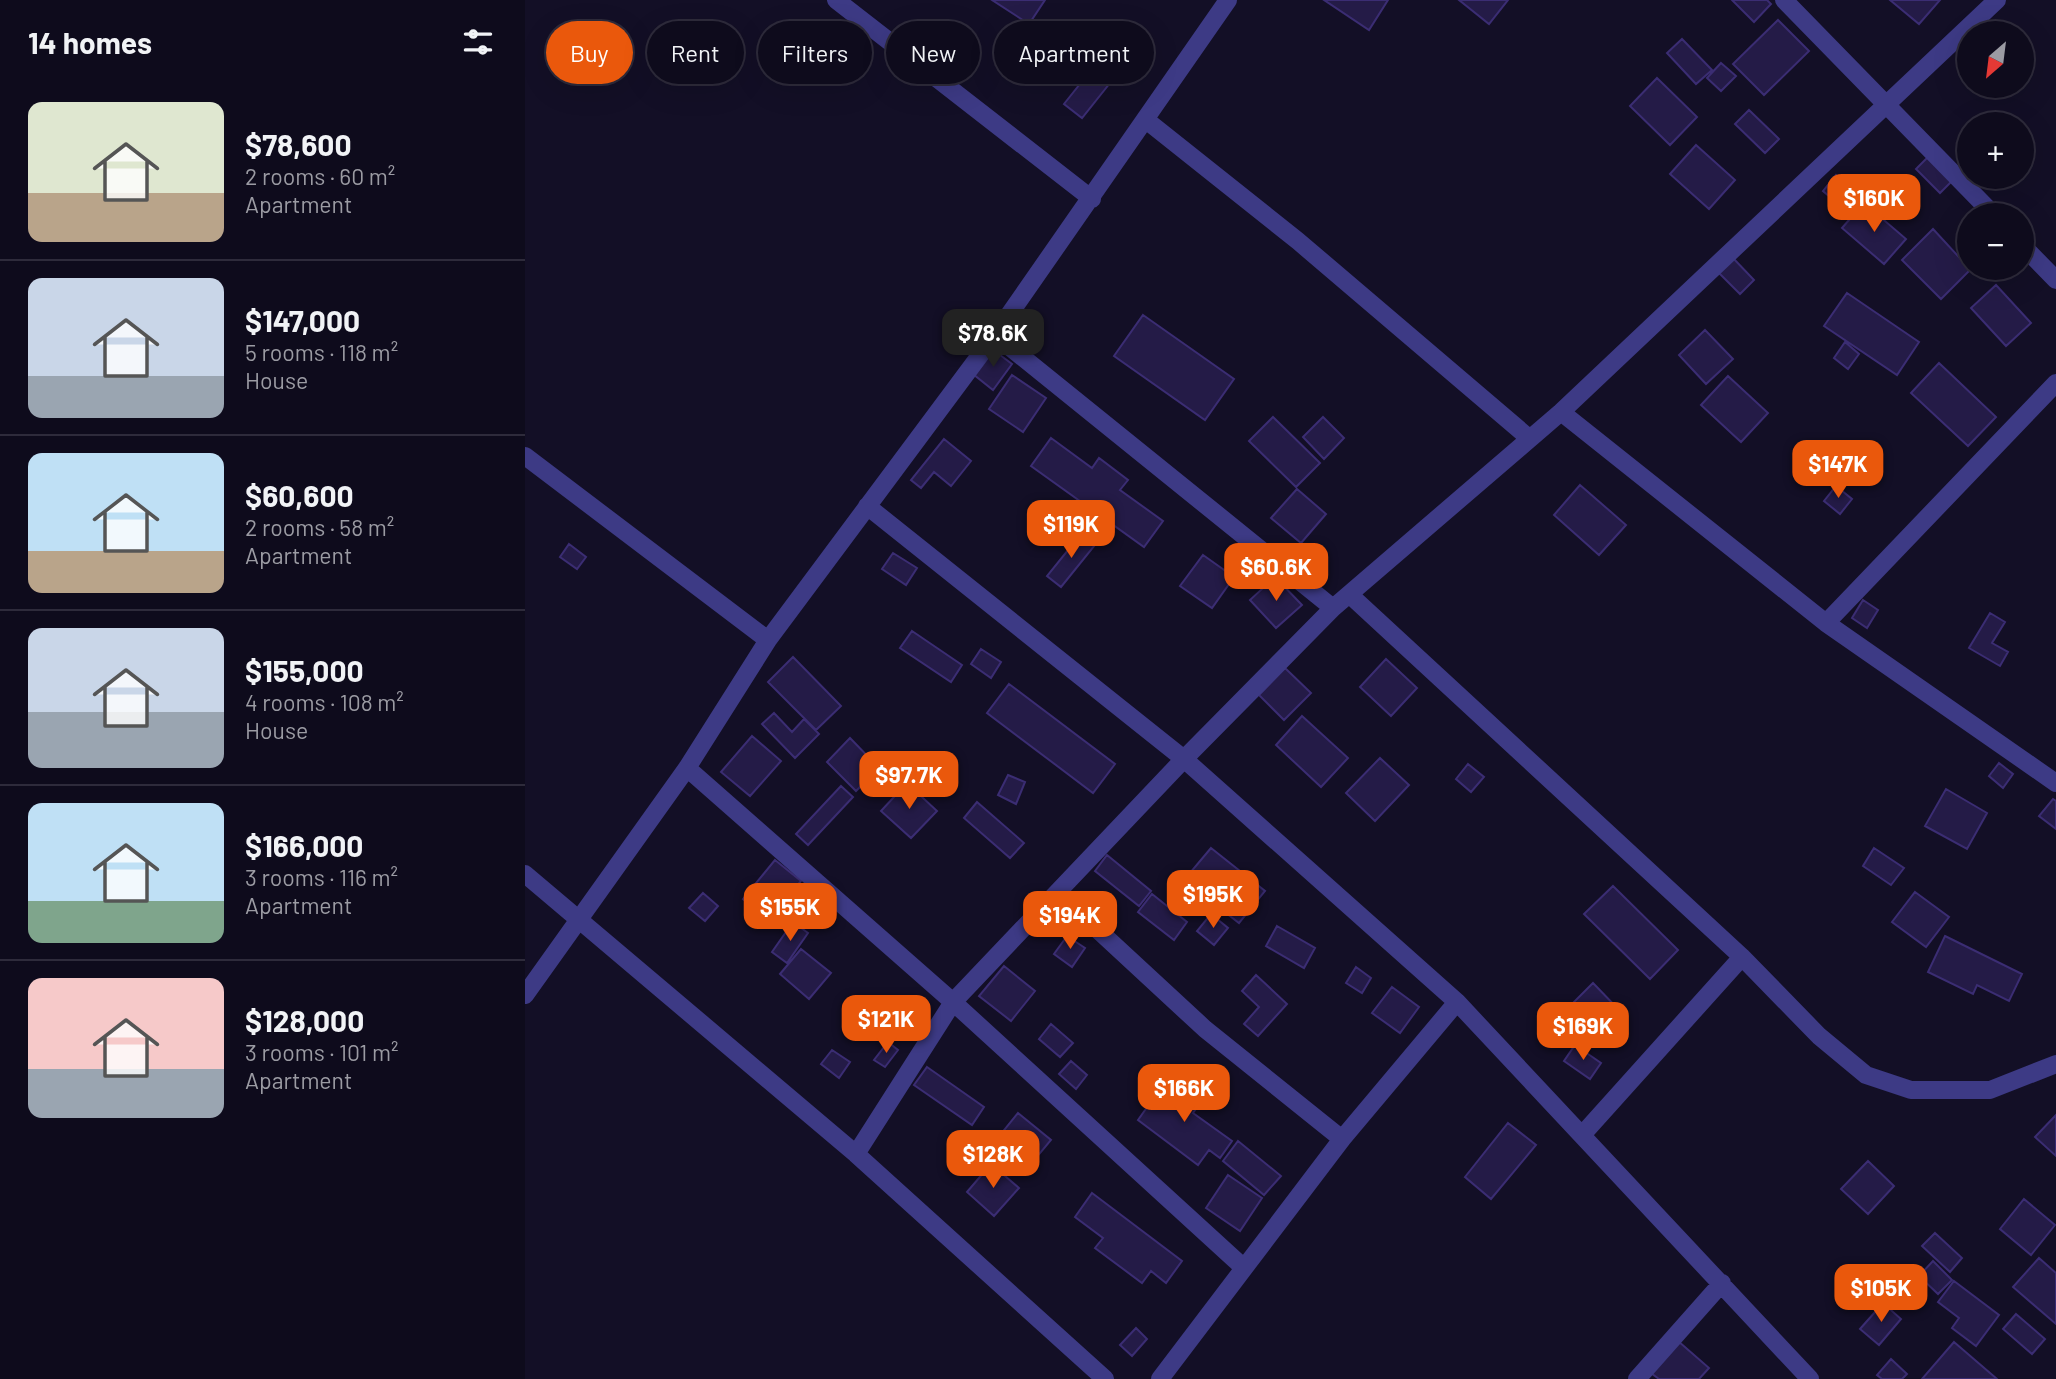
<!DOCTYPE html>
<meta charset="utf-8">
<style>
body{margin:0;font-family:Barlow,sans-serif;background:#171425;color:#f1f3f6;height:100vh;display:flex;flex-direction:column;font-size:26px;white-space:nowrap}
*{box-sizing:border-box;margin:0}
p{font-size:23px;color:#9b9ba3}
.icon{flex:none;width:38px;height:38px;fill:none;stroke:currentColor;stroke-width:2;stroke-linecap:round;stroke-linejoin:round}
.map{position:relative;flex:1;overflow:hidden}
.drawer{display:flex;flex-direction:column;background:#0e0b1c;width:525px}
.drawer>*{flex:none}
.banner{position:absolute;left:21px;top:21px;width:665px;height:63px;display:flex;gap:14px}
.needle{width:46px;rotate:208deg}
.fabs{position:absolute;left:1432px;top:21px;display:grid;gap:14px}
.fabs a{display:grid;place-items:center;width:77px;height:77px;border-radius:50%;background:#0e0b1c;box-shadow:0 7px 28px #0002,0 0 0 2px #2e2b3b;font-size:35px}
.price{position:absolute;translate:-50% -60px;padding:0 16px;border-radius:14px;background:#ea580c;color:#fff;font-size:23px;line-height:46px;filter:drop-shadow(0 2px 4px #0008)}
.price::after{content:'';position:absolute;left:50%;top:42px;width:21px;height:16px;margin-left:-10px;background:inherit;clip-path:polygon(0 0,100% 0,50% 100%)}
.price.active{background:#222;color:#fff}
ul{padding:0;list-style:none}
li{display:flex;align-items:center;gap:21px;height:175px;padding:0 28px}
li+li{border-top:2px solid #2e2b3b}
li span{display:grid;place-items:center;flex:none;width:196px;height:140px;border-radius:14px;color:#555}
li>.icon{margin-inline-start:auto}
span .icon{width:84px;height:84px;fill:#fffc;stroke-width:1}
li b{font-size:30px}
h2{display:flex;justify-content:space-between;align-items:center;height:84px;padding:0 28px;font-size:30px}
.chip{padding:0 24px;border-radius:32px;background:#0e0b1c;box-shadow:0 7px 28px #0002,0 0 0 2px #2e2b3b;font-size:24px;line-height:63px}
.chip.active{background:#ea580c;color:#fff}
main{display:flex;flex:1;min-height:0}
.map>svg:first-child{display:block}
.building{fill:#241b47;stroke:#3b2d73;stroke-width:2}
.lines{fill:none;stroke-linecap:round;stroke-linejoin:round}
.street{stroke:#3d3a85;stroke-width:18}
</style>
<main>
<section class="drawer">
<h2>14 homes<svg class="icon" aria-label="filters" viewBox="0 0 24 24"><path d="M4 7h16M4 17h16"/><circle cx="9" cy="7" r="2"/><circle cx="15" cy="17" r="2"/></svg></h2>
<ul>
<li><span style="background:linear-gradient(#dfe7d0 65%,#b9a48a 0)"><svg class="icon" aria-label="home" viewBox="0 0 24 24"><path d="M3 11l9-7 9 7M6 9v11h12V9"/></svg></span><div><b>$78,600</b><p>2 rooms · 60 m²</p><p>Apartment</p></div></li>
<li><span style="background:linear-gradient(#c9d6e8 70%,#9aa5b1 0)"><svg class="icon" aria-label="home" viewBox="0 0 24 24"><path d="M3 11l9-7 9 7M6 9v11h12V9"/></svg></span><div><b>$147,000</b><p>5 rooms · 118 m²</p><p>House</p></div></li>
<li><span style="background:linear-gradient(#bfe0f5 70%,#b9a48a 0)"><svg class="icon" aria-label="home" viewBox="0 0 24 24"><path d="M3 11l9-7 9 7M6 9v11h12V9"/></svg></span><div><b>$60,600</b><p>2 rooms · 58 m²</p><p>Apartment</p></div></li>
<li><span style="background:linear-gradient(#c9d6e8 60%,#9aa5b1 0)"><svg class="icon" aria-label="home" viewBox="0 0 24 24"><path d="M3 11l9-7 9 7M6 9v11h12V9"/></svg></span><div><b>$155,000</b><p>4 rooms · 108 m²</p><p>House</p></div></li>
<li><span style="background:linear-gradient(#bfe0f5 70%,#7fa58c 0)"><svg class="icon" aria-label="home" viewBox="0 0 24 24"><path d="M3 11l9-7 9 7M6 9v11h12V9"/></svg></span><div><b>$166,000</b><p>3 rooms · 116 m²</p><p>Apartment</p></div></li>
<li><span style="background:linear-gradient(#f6c9c9 65%,#9aa5b1 0)"><svg class="icon" aria-label="home" viewBox="0 0 24 24"><path d="M3 11l9-7 9 7M6 9v11h12V9"/></svg></span><div><b>$128,000</b><p>3 rooms · 101 m²</p><p>Apartment</p></div></li>
</ul>
</section>
<div class="map">
<svg width="1531" height="1379" viewBox="0 0 1531 1379">
<rect width="100%" height="100%" fill="#130f26"/>
<path class="building" d="M467 0H520L504 24Z
M799 0H863L844 30Z
M934 0H983L964 24Z
M1207 0H1242L1246 4 1229 22Z
M1365 0H1415L1394 24Z
M1253 20 1284 51 1239 95 1208 64Z
M1157 39 1187 70 1171 84 1142 53Z
M1196 63 1211 76 1196 91 1182 78Z
M567 69 585 83 557 118 539 104Z
M1132 78 1172 117 1145 145 1105 106Z
M1224 110 1254 139 1240 153 1210 124Z
M1171 145 1210 180 1184 209 1145 174Z
M1403 157 1427 181 1415 193 1391 169Z
M1311 175 1337 197 1324 213 1298 191Z
M1339 203 1381 239 1359 264 1317 228Z
M1408 229 1444 268H1447L1416 299 1377 260Z
M1207 257 1229 280 1215 294 1192 271Z
M1471 285 1506 323 1481 346 1446 308Z
M1322 293 1394 342 1372 375 1299 326Z
M618 315 709 379 680 420 589 356Z
M1180 330 1208 359 1181 384 1154 355Z
M1320 342 1334 354 1323 369 1309 358Z
M467 349 487 364 468 390 448 374Z
M1414 363 1471 417 1443 446 1386 393Z
M487 375 521 398 498 432 464 409Z
M1203 376 1243 413 1216 442 1176 405Z
M748 417 795 463 771 487 724 441Z
M798 417 819 438 799 459 778 437Z
M526 438 567 468 574 458 603 480 595 490 638 521 619 547 506 466Z
M419 439 446 461 426 486 409 472 396 488 386 480Z
M1284 451 1309 468 1298 483 1274 467Z
M1055 485 1101 525 1074 555 1029 515Z
M1311 486 1327 499 1315 514 1299 501Z
M772 489 801 514 776 543 746 518Z
M556 534 570 545 536 587 522 576Z
M44 544 61 557 52 569 35 557Z
M368 553 392 568 381 585 357 569Z
M678 555 709 577 687 608 655 586Z
M750 577 777 605 751 628 725 600Z
M1338 600 1353 610 1342 628 1327 618Z
M1465 613 1480 622 1467 643 1483 652 1475 666 1444 648Z
M387 631 437 665 426 682 375 648Z
M456 649 476 662 466 678 446 664Z
M268 657 316 706 291 730 243 682Z
M861 659 892 688 866 716 835 687Z
M760 668 786 693 759 720 734 695Z
M484 684 590 764 568 793 462 713Z
M249 713 267 732 279 719 294 734 270 758 237 724Z
M777 716 823 758 796 787 751 745Z
M227 736 256 761 225 796 196 772Z
M325 738 354 768 331 791 302 762Z
M855 758 884 785 850 821 821 793Z
M1474 763 1488 774 1478 788 1464 776Z
M943 764 959 777 946 792 931 779Z
M483 775 500 782 491 804 473 795Z
M382 783 412 811 386 838 356 811Z
M316 786 328 797 283 845 271 834Z
M1421 789 1462 813 1442 849 1400 826Z
M1528 799 1531 801V829L1514 816Z
M452 802 499 843 485 858 439 818Z
M686 848 740 891 714 923 659 880Z
M1349 848 1379 868 1366 885 1338 866Z
M582 855 626 891 614 906 570 871Z
M250 860 276 881 243 920 218 899Z
M1088 886 1153 950 1125 979 1059 914Z
M1390 892 1424 917 1401 947 1367 922Z
M178 893 193 906 180 921 164 908Z
M627 894 662 922 649 940 613 912Z
M686 914 703 928 689 945 672 931Z
M268 922 283 933 262 963 247 952Z
M752 926 790 948 779 968 741 946Z
M542 936 560 948 547 967 529 954Z
M1420 936 1497 974 1484 1001 1452 985 1448 994 1403 972Z
M276 949 306 973 284 999 255 974Z
M479 966 510 991 486 1021 454 996Z
M831 967 846 978 837 993 821 983Z
M731 975 762 1004 733 1036 719 1024 734 1007 717 991Z
M1068 983 1095 1011 1066 1040 1039 1012Z
M867 987 894 1007 875 1033 847 1013Z
M526 1024 548 1043 535 1057 514 1039Z
M363 1042 373 1050 360 1067 349 1060Z
M1050 1045 1076 1063 1065 1079 1039 1061Z
M307 1050 325 1062 314 1078 296 1064Z
M546 1061 562 1075 551 1089 534 1074Z
M402 1067 459 1107 447 1125 389 1085Z
M674 1083 684 1091 668 1113 707 1141 695 1158 684 1150 673 1165 613 1120 638 1085 660 1101Z
M493 1113 526 1140 500 1171 467 1145Z
M1531 1115V1156L1510 1137Z
M983 1123 1011 1145 966 1199 940 1177Z
M713 1141 756 1176 739 1195 698 1161Z
M1343 1161 1369 1186 1343 1214 1316 1189Z
M466 1164 494 1188 469 1216 442 1192Z
M703 1175 737 1198 715 1231 681 1208Z
M567 1193 657 1261 641 1283 626 1271 617 1283 570 1248 578 1238 550 1217Z
M1499 1199 1530 1225 1506 1255 1475 1229Z
M1410 1233 1437 1258 1425 1272 1397 1246Z
M1514 1258 1531 1273V1324L1488 1287Z
M1408 1261 1427 1280 1413 1294 1394 1276Z
M1429 1281 1474 1315 1451 1346 1427 1328 1434 1318 1413 1302Z
M1358 1303 1376 1319 1354 1345 1335 1329Z
M1491 1314 1520 1339 1507 1354 1478 1329Z
M611 1328 622 1339 607 1356 595 1345Z
M1153 1341 1184 1368 1174 1379H1134L1126 1373Z
M1429 1342 1472 1379H1397Z
M1366 1359 1382 1374 1377 1379H1357L1352 1375Z"/>
<g class="lines">
<path class="street" d="M311 0 567 199
M1259 0 1469 215
M621 120 773 241 1004 438
M1496 244 1531 280
M470 335 808 608
M1036 412 1301 623 1531 783
M0 456 243 640 470 335 703 0
M342 506 659 759 932 1002 1285 1379
M825 595 1217 957 1294 1036 1341 1075 1386 1090H1465L1531 1064
M1301 623 1531 383
M162 768 428 1002 719 1268
M0 874 331 1154 580 1379
M533 893 680 1029 817 1139
M0 995 162 768 243 640
M1057 1135 1217 957
M331 1154 428 1002 659 759 808 608 1036 412 1472 0
M635 1379 817 1139 932 1002
M1112 1379 1197 1283"/>
</g>
</svg>
<div class="fabs">
<a><svg class="needle" viewBox="-14 -14 28 28"><path d="M0-13l5 13h-10z" fill="#e53935"/><path d="M0 13l5-13h-10z" fill="#9b9ba3"/></svg></a>
<a>+</a>
<a>−</a>
</div>
<b class="price" style="left:1349px;top:234px">$160K</b>
<b class="price active" style="left:468px;top:369px">$78.6K</b>
<b class="price" style="left:1313px;top:500px">$147K</b>
<b class="price" style="left:546px;top:560px">$119K</b>
<b class="price" style="left:751px;top:603px">$60.6K</b>
<b class="price" style="left:384px;top:811px">$97.7K</b>
<b class="price" style="left:688px;top:930px">$195K</b>
<b class="price" style="left:265px;top:943px">$155K</b>
<b class="price" style="left:545px;top:951px">$194K</b>
<b class="price" style="left:361px;top:1055px">$121K</b>
<b class="price" style="left:1058px;top:1062px">$169K</b>
<b class="price" style="left:659px;top:1124px">$166K</b>
<b class="price" style="left:468px;top:1190px">$128K</b>
<b class="price" style="left:1356px;top:1324px">$105K</b>
<div class="banner">
<a class="chip active">Buy</a>
<a class="chip">Rent</a>
<a class="chip">Filters</a>
<a class="chip">New</a>
<a class="chip">Apartment</a>
</div>
</div>
</main>
